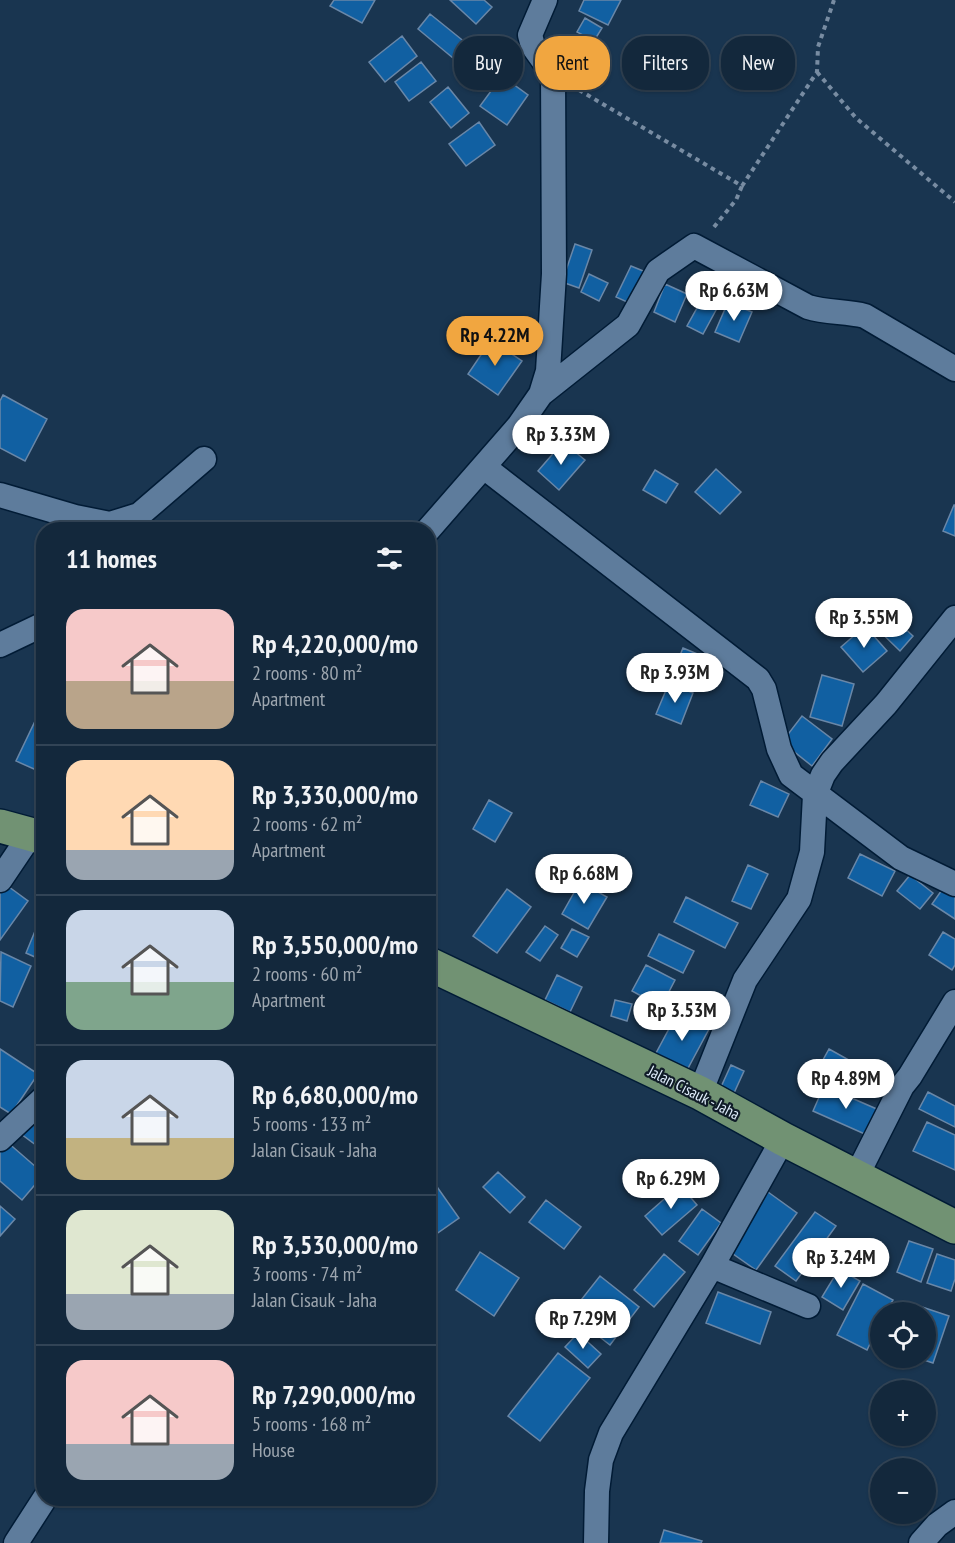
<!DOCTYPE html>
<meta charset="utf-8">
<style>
body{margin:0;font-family:"PT Sans Narrow",sans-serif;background:#203447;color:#f1f3f6;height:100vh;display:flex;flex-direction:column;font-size:22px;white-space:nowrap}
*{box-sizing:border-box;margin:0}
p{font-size:20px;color:#9da6af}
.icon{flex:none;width:33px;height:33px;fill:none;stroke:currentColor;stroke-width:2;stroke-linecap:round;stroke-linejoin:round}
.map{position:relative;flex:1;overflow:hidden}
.panel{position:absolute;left:36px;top:522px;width:400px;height:984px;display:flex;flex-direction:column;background:#13283c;border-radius:24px;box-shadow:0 2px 4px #0004,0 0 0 2px #324456}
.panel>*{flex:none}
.guide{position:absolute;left:454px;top:36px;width:410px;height:54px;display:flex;gap:12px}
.tools{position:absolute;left:870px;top:1302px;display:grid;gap:12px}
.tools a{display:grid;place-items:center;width:66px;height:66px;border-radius:50%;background:#13283c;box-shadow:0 2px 4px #0004,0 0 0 2px #324456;font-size:30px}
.price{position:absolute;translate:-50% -51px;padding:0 14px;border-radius:21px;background:#fff;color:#222;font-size:20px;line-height:39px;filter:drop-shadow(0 2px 3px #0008)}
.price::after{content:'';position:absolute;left:50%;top:36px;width:18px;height:14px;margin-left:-9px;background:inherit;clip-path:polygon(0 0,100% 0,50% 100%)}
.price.active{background:#f1a640;color:#111}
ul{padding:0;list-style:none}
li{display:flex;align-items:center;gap:18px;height:150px;padding:0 30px}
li+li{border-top:2px solid #324456}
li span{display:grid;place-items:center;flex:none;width:168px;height:120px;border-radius:18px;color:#555}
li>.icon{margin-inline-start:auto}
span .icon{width:72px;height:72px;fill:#fffc;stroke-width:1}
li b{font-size:26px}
h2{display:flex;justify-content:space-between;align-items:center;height:72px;padding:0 30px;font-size:26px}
.chip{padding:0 21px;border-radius:24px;background:#13283c;box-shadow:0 2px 4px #0004,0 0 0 2px #324456;font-size:21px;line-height:54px}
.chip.active{background:#f1a640;color:#111}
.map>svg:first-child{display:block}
.building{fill:#1160a2;stroke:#6987a8;stroke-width:1.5}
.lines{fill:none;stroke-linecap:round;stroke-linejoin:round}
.minor-casing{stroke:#011b35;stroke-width:27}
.primary-casing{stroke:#011b35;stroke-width:36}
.path{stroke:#788ca2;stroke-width:4;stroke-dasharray:4.5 4.5;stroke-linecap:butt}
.minor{stroke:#5e7c9c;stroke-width:24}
.primary{stroke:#719273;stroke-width:33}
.labels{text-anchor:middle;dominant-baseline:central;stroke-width:4.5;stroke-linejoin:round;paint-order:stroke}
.street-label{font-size:16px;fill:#e1eefd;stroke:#101c28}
</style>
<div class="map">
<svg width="955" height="1543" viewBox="0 0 955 1543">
<rect width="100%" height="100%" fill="#193550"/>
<path class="building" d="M334 0H375L362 23 330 6Z
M450 0H484L492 7 476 24Z
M584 0H621L608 25 579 11Z
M430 14 466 43 453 58 418 29Z
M585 18 602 28 594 41 577 32Z
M402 36 417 56 385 82 369 62Z
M421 62 436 81 409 101 395 82Z
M502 76 528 95 507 125 480 106Z
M448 87 469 113 451 128 430 102Z
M479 122 495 145 466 166 449 144Z
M575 244 592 250 579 288 562 282Z
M631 266 653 275 638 307 616 297Z
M589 274 608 283 599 301 581 292Z
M665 284 687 294 675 322 654 312Z
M707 290 722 299 703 334 687 326Z
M728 302 752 312 739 342 715 332Z
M491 340 522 361 498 395 468 374Z
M3 395 47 419 25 461 0 448V401Z
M563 442 585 460 559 490 538 471Z
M716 469 741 492 720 514 695 492Z
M655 470 678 484 666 503 643 490Z
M954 505H955V536L943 531Z
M879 604 913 636 900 651 866 618Z
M865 626 887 651 863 672 841 647Z
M683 648 714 661 704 687 672 675Z
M822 675 854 684 842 726 810 717Z
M669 683 693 693 681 724 656 714Z
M38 715 44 717V750L34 769 16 761Z
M802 716 832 739 812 766 782 742Z
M761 781 789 794 778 817 750 805Z
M489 800 512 813 495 842 473 829Z
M860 854 895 871 882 896 848 878Z
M748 865 768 874 751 909 732 901Z
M910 875 933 893 920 909 897 891Z
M580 882 607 897 588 929 562 914Z
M5 884 28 901 0 940V892Z
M946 884 955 891V919L932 904Z
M507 889 531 907 497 953 473 936Z
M686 897 738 923 725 948 674 922Z
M42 914H44V961L26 953Z
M545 926 558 935 540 961 526 952Z
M572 929 589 937 577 957 561 948Z
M943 932 955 939V965L952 970 929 955Z
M659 934 694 951 683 973 648 956Z
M1 952 31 966 13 1007 0 1001Z
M646 965 675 980 661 1007 632 991Z
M557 975 582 987 570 1012 545 1000Z
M615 1000 632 1004 627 1021 611 1016Z
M678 1012 709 1029 686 1072 655 1055Z
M0 1049 38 1074 11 1114 0 1107Z
M829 1049 865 1069 854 1088 818 1069Z
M731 1065 744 1071 734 1093 721 1087Z
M824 1086 879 1110 867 1135 813 1111Z
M928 1092 955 1106V1127L919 1109Z
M44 1114V1151L17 1131Z
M927 1122 955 1135V1170L913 1151Z
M6 1141 44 1174 22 1200 0 1181V1148Z
M498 1172 525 1197 510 1213 483 1187Z
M435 1184 459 1218 429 1239V1188Z
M680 1185 697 1205 662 1235 645 1216Z
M768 1192 797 1213 756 1270 726 1249Z
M546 1200 581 1227 564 1249 529 1222Z
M0 1206 15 1219 0 1236Z
M702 1209 721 1223 698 1255 679 1241Z
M815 1212 836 1226 796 1281 775 1266Z
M909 1241 933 1249 921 1282 897 1272Z
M480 1252 519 1278 494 1316 456 1290Z
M664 1254 685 1272 654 1307 634 1290Z
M937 1254 955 1260V1279L951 1291 927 1283Z
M839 1269 860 1281 843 1310 822 1297Z
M600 1276 639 1307 610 1345 570 1314Z
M863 1284 893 1300 886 1312H880V1323L867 1350 837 1335Z
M718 1292 771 1312 760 1344 706 1323Z
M919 1306 949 1316 933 1363 918 1358H926V1312H917Z
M578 1333 601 1354 588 1368 565 1347Z
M558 1353 590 1378 540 1441 508 1416Z
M664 1530 702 1541 701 1543H660Z"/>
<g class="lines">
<g class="minor-casing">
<path id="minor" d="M541 394 628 325 658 271 694 246 808 307C827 313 846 311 865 316L955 369
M484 467 758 679 764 689 779 749 791 775 901 858 955 884
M0 495 75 517 110 524 139 515 204 459
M428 530 518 427 541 394 548 371 554 274 553 74 533 46 530 35 545 0
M0 645 44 624
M0 880 31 834
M700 1093 745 980 799 899 812 852 815 795 823 775 832 762 886 704 955 618
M0 1139 44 1098
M857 1175 902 1086 910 1076 955 1002
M712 1266 808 1306
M16 1543 45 1498
M596 1543 597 1491 601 1460 611 1433 712 1266 783 1139
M921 1543 937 1525 955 1512"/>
</g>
<g class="primary-casing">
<path id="primary" d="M0 826 44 838
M429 964 700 1093 783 1139 955 1227"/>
</g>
<path class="path" d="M817 72 856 118 955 202
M579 90 742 186 817 72 818 47 834 0
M714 227 736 200 742 186"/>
<use href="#minor" class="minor"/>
<use href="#primary" class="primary"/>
</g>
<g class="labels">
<g class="street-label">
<text transform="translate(694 1092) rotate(27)">Jalan Cisauk - Jaha</text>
</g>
</g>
</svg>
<div class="tools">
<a><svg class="icon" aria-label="locate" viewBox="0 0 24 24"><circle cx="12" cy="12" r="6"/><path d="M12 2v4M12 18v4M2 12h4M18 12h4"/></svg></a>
<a>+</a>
<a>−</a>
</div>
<b class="price" style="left:734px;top:322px">Rp 6.63M</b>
<b class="price active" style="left:495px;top:367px">Rp 4.22M</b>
<b class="price" style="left:561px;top:466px">Rp 3.33M</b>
<b class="price" style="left:864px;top:649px">Rp 3.55M</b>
<b class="price" style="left:675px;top:704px">Rp 3.93M</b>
<b class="price" style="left:584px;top:905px">Rp 6.68M</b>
<b class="price" style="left:682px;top:1042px">Rp 3.53M</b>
<b class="price" style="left:846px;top:1110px">Rp 4.89M</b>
<b class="price" style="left:671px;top:1210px">Rp 6.29M</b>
<b class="price" style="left:841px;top:1289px">Rp 3.24M</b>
<b class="price" style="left:583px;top:1350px">Rp 7.29M</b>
<div class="guide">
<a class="chip">Buy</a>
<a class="chip active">Rent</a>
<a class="chip">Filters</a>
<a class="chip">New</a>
</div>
<section class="panel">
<h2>11 homes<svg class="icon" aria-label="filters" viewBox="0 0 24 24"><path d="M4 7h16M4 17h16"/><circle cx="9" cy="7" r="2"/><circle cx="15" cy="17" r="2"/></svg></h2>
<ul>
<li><span style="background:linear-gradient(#f6c9c9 60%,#b9a48a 0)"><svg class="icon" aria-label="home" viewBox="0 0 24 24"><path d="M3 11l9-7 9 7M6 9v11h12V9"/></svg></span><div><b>Rp 4,220,000/mo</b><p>2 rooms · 80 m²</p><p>Apartment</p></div></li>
<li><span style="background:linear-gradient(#ffd9b3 75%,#9aa5b1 0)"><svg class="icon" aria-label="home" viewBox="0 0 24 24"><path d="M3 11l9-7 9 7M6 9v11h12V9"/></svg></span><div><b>Rp 3,330,000/mo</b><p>2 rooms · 62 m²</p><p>Apartment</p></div></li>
<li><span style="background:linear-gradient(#c9d6e8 60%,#7fa58c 0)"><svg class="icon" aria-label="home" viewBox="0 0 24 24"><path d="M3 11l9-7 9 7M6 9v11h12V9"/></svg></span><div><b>Rp 3,550,000/mo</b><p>2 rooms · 60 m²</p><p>Apartment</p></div></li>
<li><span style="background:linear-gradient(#c9d6e8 65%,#c2b280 0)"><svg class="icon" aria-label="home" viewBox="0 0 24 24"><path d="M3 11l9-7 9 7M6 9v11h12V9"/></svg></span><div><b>Rp 6,680,000/mo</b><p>5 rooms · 133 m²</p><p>Jalan Cisauk - Jaha</p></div></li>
<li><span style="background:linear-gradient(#dfe7d0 70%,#9aa5b1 0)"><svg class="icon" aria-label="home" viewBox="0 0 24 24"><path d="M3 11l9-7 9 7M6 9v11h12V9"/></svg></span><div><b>Rp 3,530,000/mo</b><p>3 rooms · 74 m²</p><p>Jalan Cisauk - Jaha</p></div></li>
<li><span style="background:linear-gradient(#f6c9c9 70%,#9aa5b1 0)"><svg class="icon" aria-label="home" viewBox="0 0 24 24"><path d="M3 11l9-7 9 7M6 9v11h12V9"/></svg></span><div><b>Rp 7,290,000/mo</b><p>5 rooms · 168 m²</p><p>House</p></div></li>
</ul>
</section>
</div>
